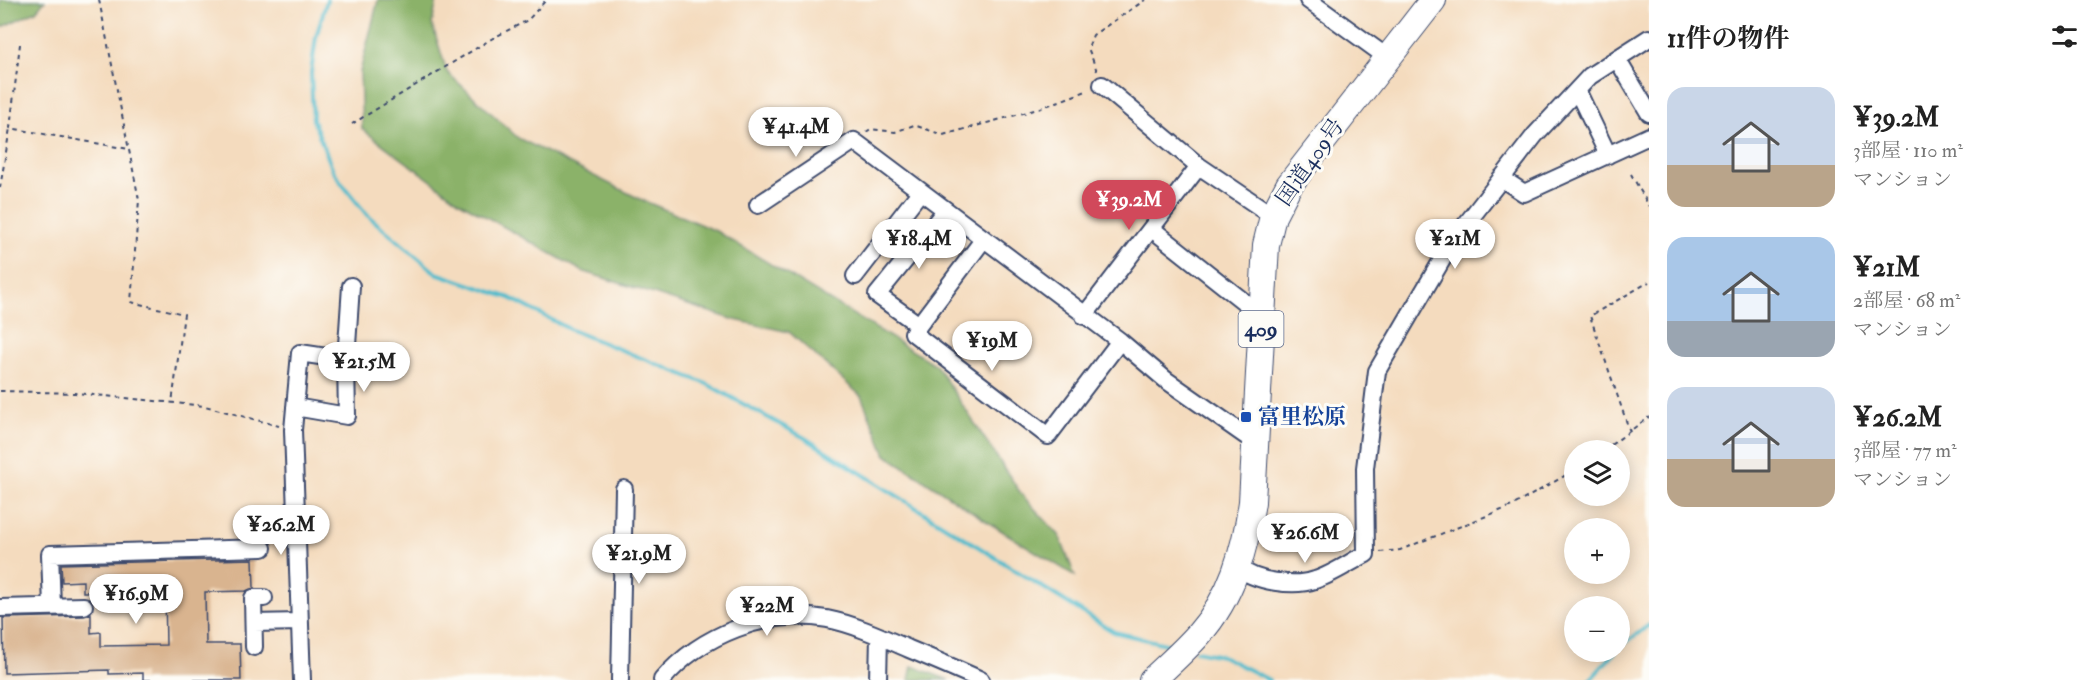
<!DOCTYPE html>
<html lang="ja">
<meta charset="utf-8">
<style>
body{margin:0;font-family:"IM FELL Double Pica","Noto Serif JP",serif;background:#f2f2f2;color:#222;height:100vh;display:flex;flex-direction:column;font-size:22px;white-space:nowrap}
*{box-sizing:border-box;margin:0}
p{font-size:20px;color:#767676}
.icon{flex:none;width:33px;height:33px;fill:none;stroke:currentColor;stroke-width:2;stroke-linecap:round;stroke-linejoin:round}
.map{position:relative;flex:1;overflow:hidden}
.side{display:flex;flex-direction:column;background:#fff;width:450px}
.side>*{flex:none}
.controls{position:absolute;left:1564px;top:440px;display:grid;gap:12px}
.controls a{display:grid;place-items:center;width:66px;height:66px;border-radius:50%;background:#fff;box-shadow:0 3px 15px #0003;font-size:30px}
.price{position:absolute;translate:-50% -51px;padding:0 14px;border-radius:21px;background:#fff;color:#222;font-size:20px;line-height:39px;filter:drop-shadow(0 2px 3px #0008)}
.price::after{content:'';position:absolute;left:50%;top:36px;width:18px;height:14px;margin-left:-9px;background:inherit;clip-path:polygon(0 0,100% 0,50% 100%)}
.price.on{background:#d1495b;color:#fff}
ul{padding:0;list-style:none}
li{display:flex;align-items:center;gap:18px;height:150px;padding:0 18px}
li span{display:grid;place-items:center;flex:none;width:168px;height:120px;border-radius:18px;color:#555}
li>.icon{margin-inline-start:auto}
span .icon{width:72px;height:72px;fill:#fffc;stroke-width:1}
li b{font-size:26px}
h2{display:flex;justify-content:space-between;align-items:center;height:72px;padding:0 18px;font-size:26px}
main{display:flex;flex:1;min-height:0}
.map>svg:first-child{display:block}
.forest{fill:#8bb269;stroke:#537064;stroke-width:1.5}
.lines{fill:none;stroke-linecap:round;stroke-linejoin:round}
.stream{stroke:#50bbcc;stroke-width:4}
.building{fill:#d9b48f}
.minor-casing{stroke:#3c496c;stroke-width:20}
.highway-casing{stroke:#3c496c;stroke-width:28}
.path{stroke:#3c496c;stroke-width:2;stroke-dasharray:4.5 4.5;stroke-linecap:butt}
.minor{stroke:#fff;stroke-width:16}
.highway{stroke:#fff;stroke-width:26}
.transit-dot{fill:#1a4fb4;stroke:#fdfcf7;stroke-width:2}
.labels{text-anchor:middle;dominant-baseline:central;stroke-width:6;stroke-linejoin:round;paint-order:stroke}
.shield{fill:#fdfcf7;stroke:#5f6c8c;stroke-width:1.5}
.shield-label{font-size:21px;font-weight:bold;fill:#1b2f5e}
.street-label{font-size:22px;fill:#1b2f5e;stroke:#fdfcf7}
.transit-label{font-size:22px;font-weight:bold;fill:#164399;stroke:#fdfcf7;text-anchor:start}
</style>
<main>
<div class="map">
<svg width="1649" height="680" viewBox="0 0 1649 680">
<rect width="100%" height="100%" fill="#fdfcf7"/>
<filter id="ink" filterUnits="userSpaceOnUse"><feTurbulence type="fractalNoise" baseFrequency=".0167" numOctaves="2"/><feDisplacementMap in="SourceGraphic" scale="12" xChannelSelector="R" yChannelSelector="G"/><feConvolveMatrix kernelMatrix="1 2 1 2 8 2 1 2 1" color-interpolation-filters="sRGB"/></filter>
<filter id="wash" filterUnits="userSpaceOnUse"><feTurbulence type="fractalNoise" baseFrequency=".008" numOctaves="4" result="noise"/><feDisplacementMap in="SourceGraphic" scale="24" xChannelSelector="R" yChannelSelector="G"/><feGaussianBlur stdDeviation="1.35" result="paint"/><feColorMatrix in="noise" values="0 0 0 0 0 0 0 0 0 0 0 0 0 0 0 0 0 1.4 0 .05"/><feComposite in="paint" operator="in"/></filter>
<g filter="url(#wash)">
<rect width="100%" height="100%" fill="#f4dbbe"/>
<path class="forest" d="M0 0H45L36 11 0 28Z
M378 0H437L432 24 447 72 518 138 642 200 716 231 936 365 1022 495 1059 535 1075 576 994 526 886 455 861 396 789 332 735 320 582 271 460 202 362 129 360 72Z
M912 666 949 680H909Z"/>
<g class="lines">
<path class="stream" d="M327 0 316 37 311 73 313 120 333 170 343 185 367 215 436 273 510 298 571 330 707 384 805 438 1114 632 1174 646
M1620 647 1649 625
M1196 651 1222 656 1269 680
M1590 680 1616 651"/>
</g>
<g id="blocks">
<path class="building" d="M253 559 254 588 246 591 205 592 206 644H240L241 680H143V673L109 674V670L4 673 3 618 84 616 91 614V633L101 632V646L166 645 165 592 147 593V585H130V580L102 581V592H83V581L62 582 61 564Z"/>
</g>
</g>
<g filter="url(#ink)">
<use href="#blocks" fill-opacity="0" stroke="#3c496c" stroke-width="1.5"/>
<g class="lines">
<g class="minor-casing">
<path id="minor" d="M1308 0 1388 58
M1617 59 1649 113
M1102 85 1199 166 1273 216
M1577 90 1608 155
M1501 178 1524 193 1649 136
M758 205 854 141 1120 341 1166 380 1256 443
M1152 229 1262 316
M983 240 913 333 1048 436 1120 341
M855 276 920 192
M1084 316 1199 166
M919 325 877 295 945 211
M295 407 347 416 346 360 351 286
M1238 567C1255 582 1294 587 1315 580 1332 575 1350 562 1366 554L1365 468 1377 371 1453 241 1535 135 1590 76 1649 38
M52 606 50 554 263 548
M0 608 84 606
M254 623 300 622
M254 647 253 598H264
M302 680 293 430 300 353 346 360
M620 680 624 489
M662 680C700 635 768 608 827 619 854 624 884 638 909 649 933 659 957 669 981 680
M878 680 879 636"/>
</g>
<g class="highway-casing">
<path id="highway" d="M1152 680C1168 665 1184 651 1199 634 1232 597 1245 550 1252 502L1266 245 1273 216 1289 185 1433 0"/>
</g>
<path class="path" d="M99 0 139 200 131 302 184 314 172 403
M20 44 10 128 129 149
M1097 71 1088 48 1093 35 1145 0
M352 124 493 38 528 20 546 0
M866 132 871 129 895 132 914 125 943 135 1038 109 1089 90
M1631 174 1649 206
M0 188 10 128
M0 391 75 393 205 406 279 426
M1630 432 1590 316 1649 282
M1604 450 1649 417
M1380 552 1400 550 1512 506 1575 470"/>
<use href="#minor" class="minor"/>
<use href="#highway" class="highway"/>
</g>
</g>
<rect class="transit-dot" x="1240" y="411" width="12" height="12" rx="3"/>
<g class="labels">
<rect class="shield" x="1238.5" y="311" width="45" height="36" rx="4.5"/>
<g class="shield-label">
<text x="1261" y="329">409</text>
</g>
<g class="street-label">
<text transform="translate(1310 162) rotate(-55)">国道409号</text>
</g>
<g class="transit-label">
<text x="1258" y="417">富里松原</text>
</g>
</g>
</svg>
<div class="controls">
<a><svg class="icon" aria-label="layers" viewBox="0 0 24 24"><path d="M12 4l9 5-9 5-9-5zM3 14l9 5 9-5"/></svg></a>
<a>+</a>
<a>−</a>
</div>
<b class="price" style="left:796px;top:158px">¥41.4M</b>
<b class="price on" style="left:1129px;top:231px">¥39.2M</b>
<b class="price" style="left:919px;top:270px">¥18.4M</b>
<b class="price" style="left:1455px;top:270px">¥21M</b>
<b class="price" style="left:992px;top:372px">¥19M</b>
<b class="price" style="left:364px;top:393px">¥21.5M</b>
<b class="price" style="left:281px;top:556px">¥26.2M</b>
<b class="price" style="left:1305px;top:564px">¥26.6M</b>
<b class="price" style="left:639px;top:585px">¥21.9M</b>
<b class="price" style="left:136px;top:625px">¥16.9M</b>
<b class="price" style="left:767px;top:637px">¥22M</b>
</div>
<section class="side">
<h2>11件の物件<svg class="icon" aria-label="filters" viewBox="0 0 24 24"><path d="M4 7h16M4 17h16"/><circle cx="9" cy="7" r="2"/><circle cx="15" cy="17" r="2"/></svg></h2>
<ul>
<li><span style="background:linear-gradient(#c9d6e8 65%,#b9a48a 0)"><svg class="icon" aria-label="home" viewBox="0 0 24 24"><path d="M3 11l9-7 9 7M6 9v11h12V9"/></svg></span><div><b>¥39.2M</b><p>3部屋 · 110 m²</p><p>マンション</p></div></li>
<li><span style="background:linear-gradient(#a9c7e8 70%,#9aa5b1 0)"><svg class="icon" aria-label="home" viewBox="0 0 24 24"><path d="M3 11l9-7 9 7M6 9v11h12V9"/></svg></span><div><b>¥21M</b><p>2部屋 · 68 m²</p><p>マンション</p></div></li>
<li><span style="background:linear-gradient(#c9d6e8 60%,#b9a48a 0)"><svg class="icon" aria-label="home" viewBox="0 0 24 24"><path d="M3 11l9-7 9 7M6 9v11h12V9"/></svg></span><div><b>¥26.2M</b><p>3部屋 · 77 m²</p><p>マンション</p></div></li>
</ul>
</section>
</main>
